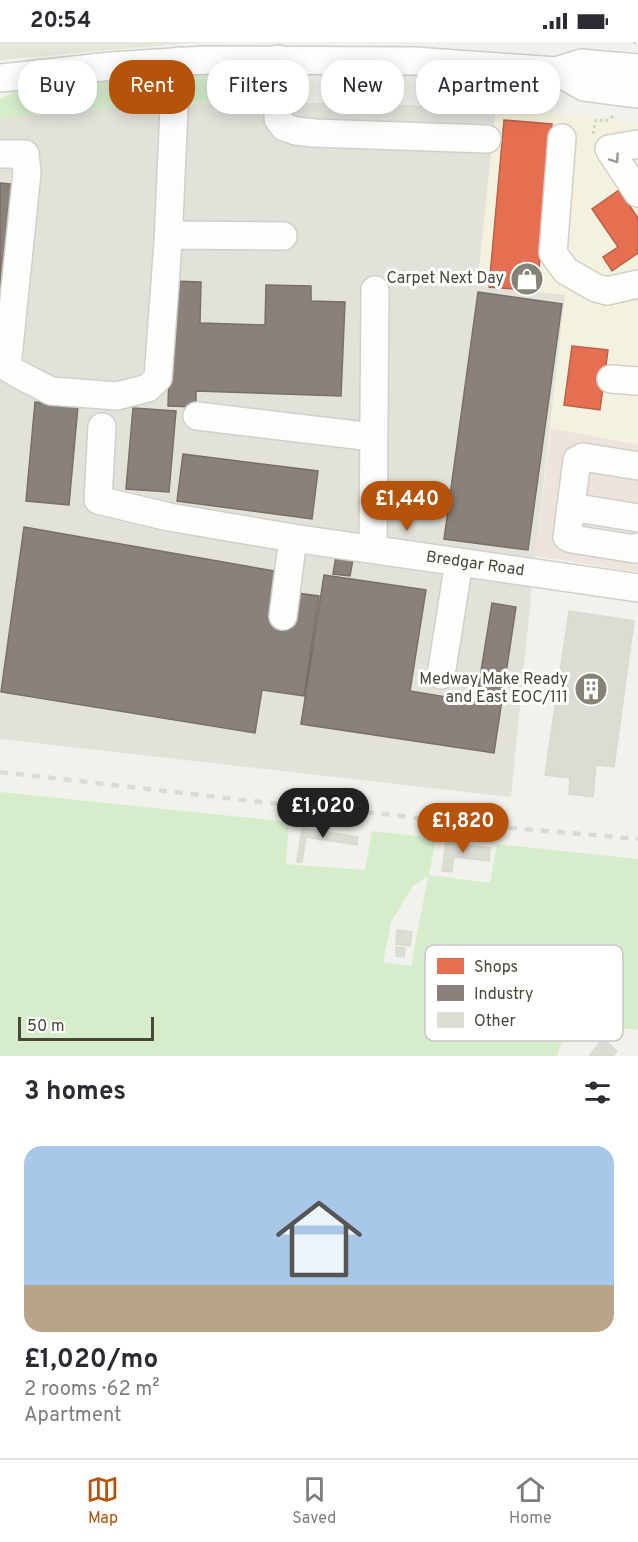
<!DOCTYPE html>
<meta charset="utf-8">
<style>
body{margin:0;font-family:Overpass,sans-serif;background:#f7f7f7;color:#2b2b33;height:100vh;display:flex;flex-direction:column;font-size:22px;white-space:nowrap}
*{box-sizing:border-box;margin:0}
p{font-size:20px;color:#7c7c81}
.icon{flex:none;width:33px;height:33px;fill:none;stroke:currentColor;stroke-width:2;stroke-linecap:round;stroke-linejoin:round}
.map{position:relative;height:1014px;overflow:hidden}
.sheet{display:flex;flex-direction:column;background:#fff;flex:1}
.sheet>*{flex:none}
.top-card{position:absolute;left:18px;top:18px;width:603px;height:54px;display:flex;gap:12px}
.scale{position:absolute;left:18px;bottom:15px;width:136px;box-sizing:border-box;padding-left:6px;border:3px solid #494737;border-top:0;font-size:16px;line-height:21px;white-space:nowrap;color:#494737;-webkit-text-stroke:4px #fff;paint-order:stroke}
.price{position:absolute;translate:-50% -51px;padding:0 14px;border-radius:21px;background:#b45309;color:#fff;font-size:20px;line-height:39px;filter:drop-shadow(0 2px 3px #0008)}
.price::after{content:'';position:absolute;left:50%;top:36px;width:18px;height:14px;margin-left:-9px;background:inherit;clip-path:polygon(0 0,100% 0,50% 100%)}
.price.active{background:#222;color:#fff}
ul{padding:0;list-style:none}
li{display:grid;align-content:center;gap:12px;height:318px;padding:0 24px}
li+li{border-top:2px solid #e1e1e2}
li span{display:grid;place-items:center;height:186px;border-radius:18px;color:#555}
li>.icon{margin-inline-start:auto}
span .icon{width:108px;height:108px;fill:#fffc;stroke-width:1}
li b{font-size:26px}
h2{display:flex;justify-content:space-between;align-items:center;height:72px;padding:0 24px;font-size:26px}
.pill{padding:0 21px;border-radius:24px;background:#fff;box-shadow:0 3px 15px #0003;font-size:21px;line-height:54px}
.pill.active{background:#b45309;color:#fff}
.status{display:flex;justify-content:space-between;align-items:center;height:42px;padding:0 30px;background:#fff;direction:ltr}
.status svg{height:16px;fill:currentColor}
.tab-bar{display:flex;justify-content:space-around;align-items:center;height:84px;border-top:2px solid #e1e1e2;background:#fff;font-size:16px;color:#7c7c81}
.tab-bar a{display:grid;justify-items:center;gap:3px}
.tab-bar .active{color:#b45309}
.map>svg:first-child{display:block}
.residential{fill:#e6e5d9}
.commercial{fill:#f4f2df}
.industrial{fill:#e2e1da}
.medical{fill:#ede5dd}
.green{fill:#d6edcc;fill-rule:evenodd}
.shops{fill:#e76f51;stroke:#b86349;stroke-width:1.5}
.industry{fill:#8a817c;stroke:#767067;stroke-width:1.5}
.building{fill:#dcdbd4;stroke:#dadad2;stroke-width:1.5}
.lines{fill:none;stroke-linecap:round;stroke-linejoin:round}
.minor-casing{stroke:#d0d0ca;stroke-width:30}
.path{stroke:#d2d2cb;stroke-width:3;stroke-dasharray:3 3;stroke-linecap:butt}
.minor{stroke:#fdfdfc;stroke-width:27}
.rail{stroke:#dadad9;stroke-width:4.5;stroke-dasharray:8 8;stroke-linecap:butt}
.oneway{stroke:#9a9990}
.labels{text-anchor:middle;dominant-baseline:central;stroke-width:6;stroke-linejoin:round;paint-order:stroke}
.poi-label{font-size:16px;fill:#494737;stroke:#fff;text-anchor:end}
.street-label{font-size:16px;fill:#494737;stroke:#fff}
.key{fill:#fff;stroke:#c8c8c3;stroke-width:1.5}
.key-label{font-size:16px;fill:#494737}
</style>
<div class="status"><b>20:54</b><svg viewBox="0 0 49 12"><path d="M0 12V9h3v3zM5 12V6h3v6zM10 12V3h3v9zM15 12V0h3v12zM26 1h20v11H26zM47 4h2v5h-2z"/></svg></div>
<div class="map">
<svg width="638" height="1014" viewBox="0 0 638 1014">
<rect width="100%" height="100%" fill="#f2f2ec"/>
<path class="residential" d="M0 0H201L0 18Z"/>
<path class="commercial" d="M496 66 606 76 638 81V403L551 386 565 253 477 245Z"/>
<path class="industrial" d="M266 58 274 61H356L496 66 477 244 565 253 535 514 511 755 0 697V77L80 68Z"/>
<path class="medical" d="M551 386 638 403V530L535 514Z"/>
<path class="green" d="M193 28 265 29 267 58 179 62V54Z
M154 30 164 37 166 63 65 69V50L68 40Z
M53 43 56 51 58 70 0 77V57L24 45Z
M0 750 289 780 286 822 365 828 372 789 436 796 429 833 490 841 497 802 638 817V988L569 980 557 1014H0ZM428 834 411 924 383 920 391 880 413 844Z"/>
<path class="shops" d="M504 78 552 82 537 249 489 245Z
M619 148 638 176V211L612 229 603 215 618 205 592 167Z
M572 304 608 308 600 368 564 363Z"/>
<path class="industry" d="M0 141 20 143 0 291Z
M172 239 201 240 200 281 265 283 266 243 311 244V259L345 260 341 354 196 349V365L168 364Z
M478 250 562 262 528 508 444 497Z
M35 360 78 364 69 463 26 459Z
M133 366 176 369 169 450 126 447Z
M183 412 318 429 312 477 177 459Z
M24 485 280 530 297 551 319 554 304 654 262 648 255 691 1 650Z
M336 514 353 517 350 534 333 532Z
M324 533 426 548 410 649 476 660 492 561 516 565 494 711 301 682Z"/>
<path class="building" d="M569 569 634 579 614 725 596 723 593 755 569 752 570 736 545 733Z
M302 786 358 795 357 803 306 795 302 820H297Z
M446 800 490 806 489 819 454 815 452 830 442 829Z
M397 888 412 890 410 904 396 902Z
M396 905 405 906 404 915 396 914Z
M603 996 617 1009 613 1014H589Z"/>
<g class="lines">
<g class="minor-casing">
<g id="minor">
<path d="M278 17V77L284 85 296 89 314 91 487 97"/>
<path d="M556 29 584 45 638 52"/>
<path d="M0 36 111 24 205 18 414 19 556 29 581 21 638 26"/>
<path d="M562 96 553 211 566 229 596 246 607 249 638 242"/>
<path d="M638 102 609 107 638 151"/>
<path d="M0 112H25L27 130 7 325"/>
<path d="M169 193 283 194"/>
<path d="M0 321 18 332 51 349 117 354 148 346 158 336 168 201 174 66 178 19"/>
<path d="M611 337 638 339"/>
<path d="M197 374 373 395"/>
<path id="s1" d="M102 385 98 458 169 475 293 496 638 546"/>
<path d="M638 424 583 415 577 418 567 495 572 497 635 507 638 505"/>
<path d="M571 465 638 476"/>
<path d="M373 507 375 248"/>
<path d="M283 574 293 496"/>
<path d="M441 633 459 520"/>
</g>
</g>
<path class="path" d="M633 0 638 1
M593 92 596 78 606 79 615 73"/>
<use href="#minor" class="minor"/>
<path class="rail" d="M0 730 270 761 394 773 445 780 638 797"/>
</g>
<defs><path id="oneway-chevron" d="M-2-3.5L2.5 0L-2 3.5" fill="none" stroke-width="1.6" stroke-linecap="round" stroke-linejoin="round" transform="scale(1.5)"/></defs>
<use class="oneway" href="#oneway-chevron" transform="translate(615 117) rotate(56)"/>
<defs>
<g id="shop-disc" transform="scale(1.725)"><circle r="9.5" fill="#848376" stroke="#fff"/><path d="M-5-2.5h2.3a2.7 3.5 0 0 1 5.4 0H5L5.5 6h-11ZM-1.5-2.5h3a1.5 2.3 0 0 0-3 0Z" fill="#fff"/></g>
<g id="building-disc" transform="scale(1.725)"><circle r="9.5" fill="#848376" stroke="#fff"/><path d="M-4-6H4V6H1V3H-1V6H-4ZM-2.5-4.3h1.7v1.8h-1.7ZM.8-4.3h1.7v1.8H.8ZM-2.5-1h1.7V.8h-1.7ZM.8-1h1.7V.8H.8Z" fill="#fff"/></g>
</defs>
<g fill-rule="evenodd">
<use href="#shop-disc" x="527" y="237"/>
<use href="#building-disc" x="591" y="647"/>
</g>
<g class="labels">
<g class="poi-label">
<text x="504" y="237">Carpet Next Day</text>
<text x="568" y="638">Medway Make Ready<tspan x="568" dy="18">and East EOC/111</tspan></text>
</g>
<g class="street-label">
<text stroke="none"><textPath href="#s1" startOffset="456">Bredgar Road</textPath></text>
</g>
</g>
<rect x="425" y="903" width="198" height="96" rx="9" class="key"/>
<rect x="437" y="916" width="27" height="16" fill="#e76f51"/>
<rect x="437" y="943" width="27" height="16" fill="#8a817c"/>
<rect x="437" y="970" width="27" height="16" fill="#dcdbd4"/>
<g class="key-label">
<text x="474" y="930">Shops</text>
<text x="474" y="957">Industry</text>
<text x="474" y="984">Other</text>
</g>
</svg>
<div class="scale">50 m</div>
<b class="price" style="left:407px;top:490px">£1,440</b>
<b class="price active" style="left:323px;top:797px">£1,020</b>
<b class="price" style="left:463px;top:812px">£1,820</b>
<div class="top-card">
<a class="pill">Buy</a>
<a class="pill active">Rent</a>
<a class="pill">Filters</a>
<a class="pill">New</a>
<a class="pill">Apartment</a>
</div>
</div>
<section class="sheet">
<h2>3 homes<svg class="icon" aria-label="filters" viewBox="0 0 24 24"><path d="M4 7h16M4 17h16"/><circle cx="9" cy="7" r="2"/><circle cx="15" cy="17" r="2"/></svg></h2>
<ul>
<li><span style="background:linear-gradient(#a9c7e8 75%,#b9a48a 0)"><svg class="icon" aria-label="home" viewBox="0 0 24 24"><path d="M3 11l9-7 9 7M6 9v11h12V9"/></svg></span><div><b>£1,020/mo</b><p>2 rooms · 62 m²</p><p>Apartment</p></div></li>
</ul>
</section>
<nav class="tab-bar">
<a class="active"><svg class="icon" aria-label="map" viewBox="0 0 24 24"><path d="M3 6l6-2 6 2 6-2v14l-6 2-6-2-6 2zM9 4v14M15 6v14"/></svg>Map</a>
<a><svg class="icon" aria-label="saved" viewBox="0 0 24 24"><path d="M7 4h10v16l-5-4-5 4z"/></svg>Saved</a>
<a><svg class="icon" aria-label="home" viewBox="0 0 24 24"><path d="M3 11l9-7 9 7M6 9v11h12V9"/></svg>Home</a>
</nav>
